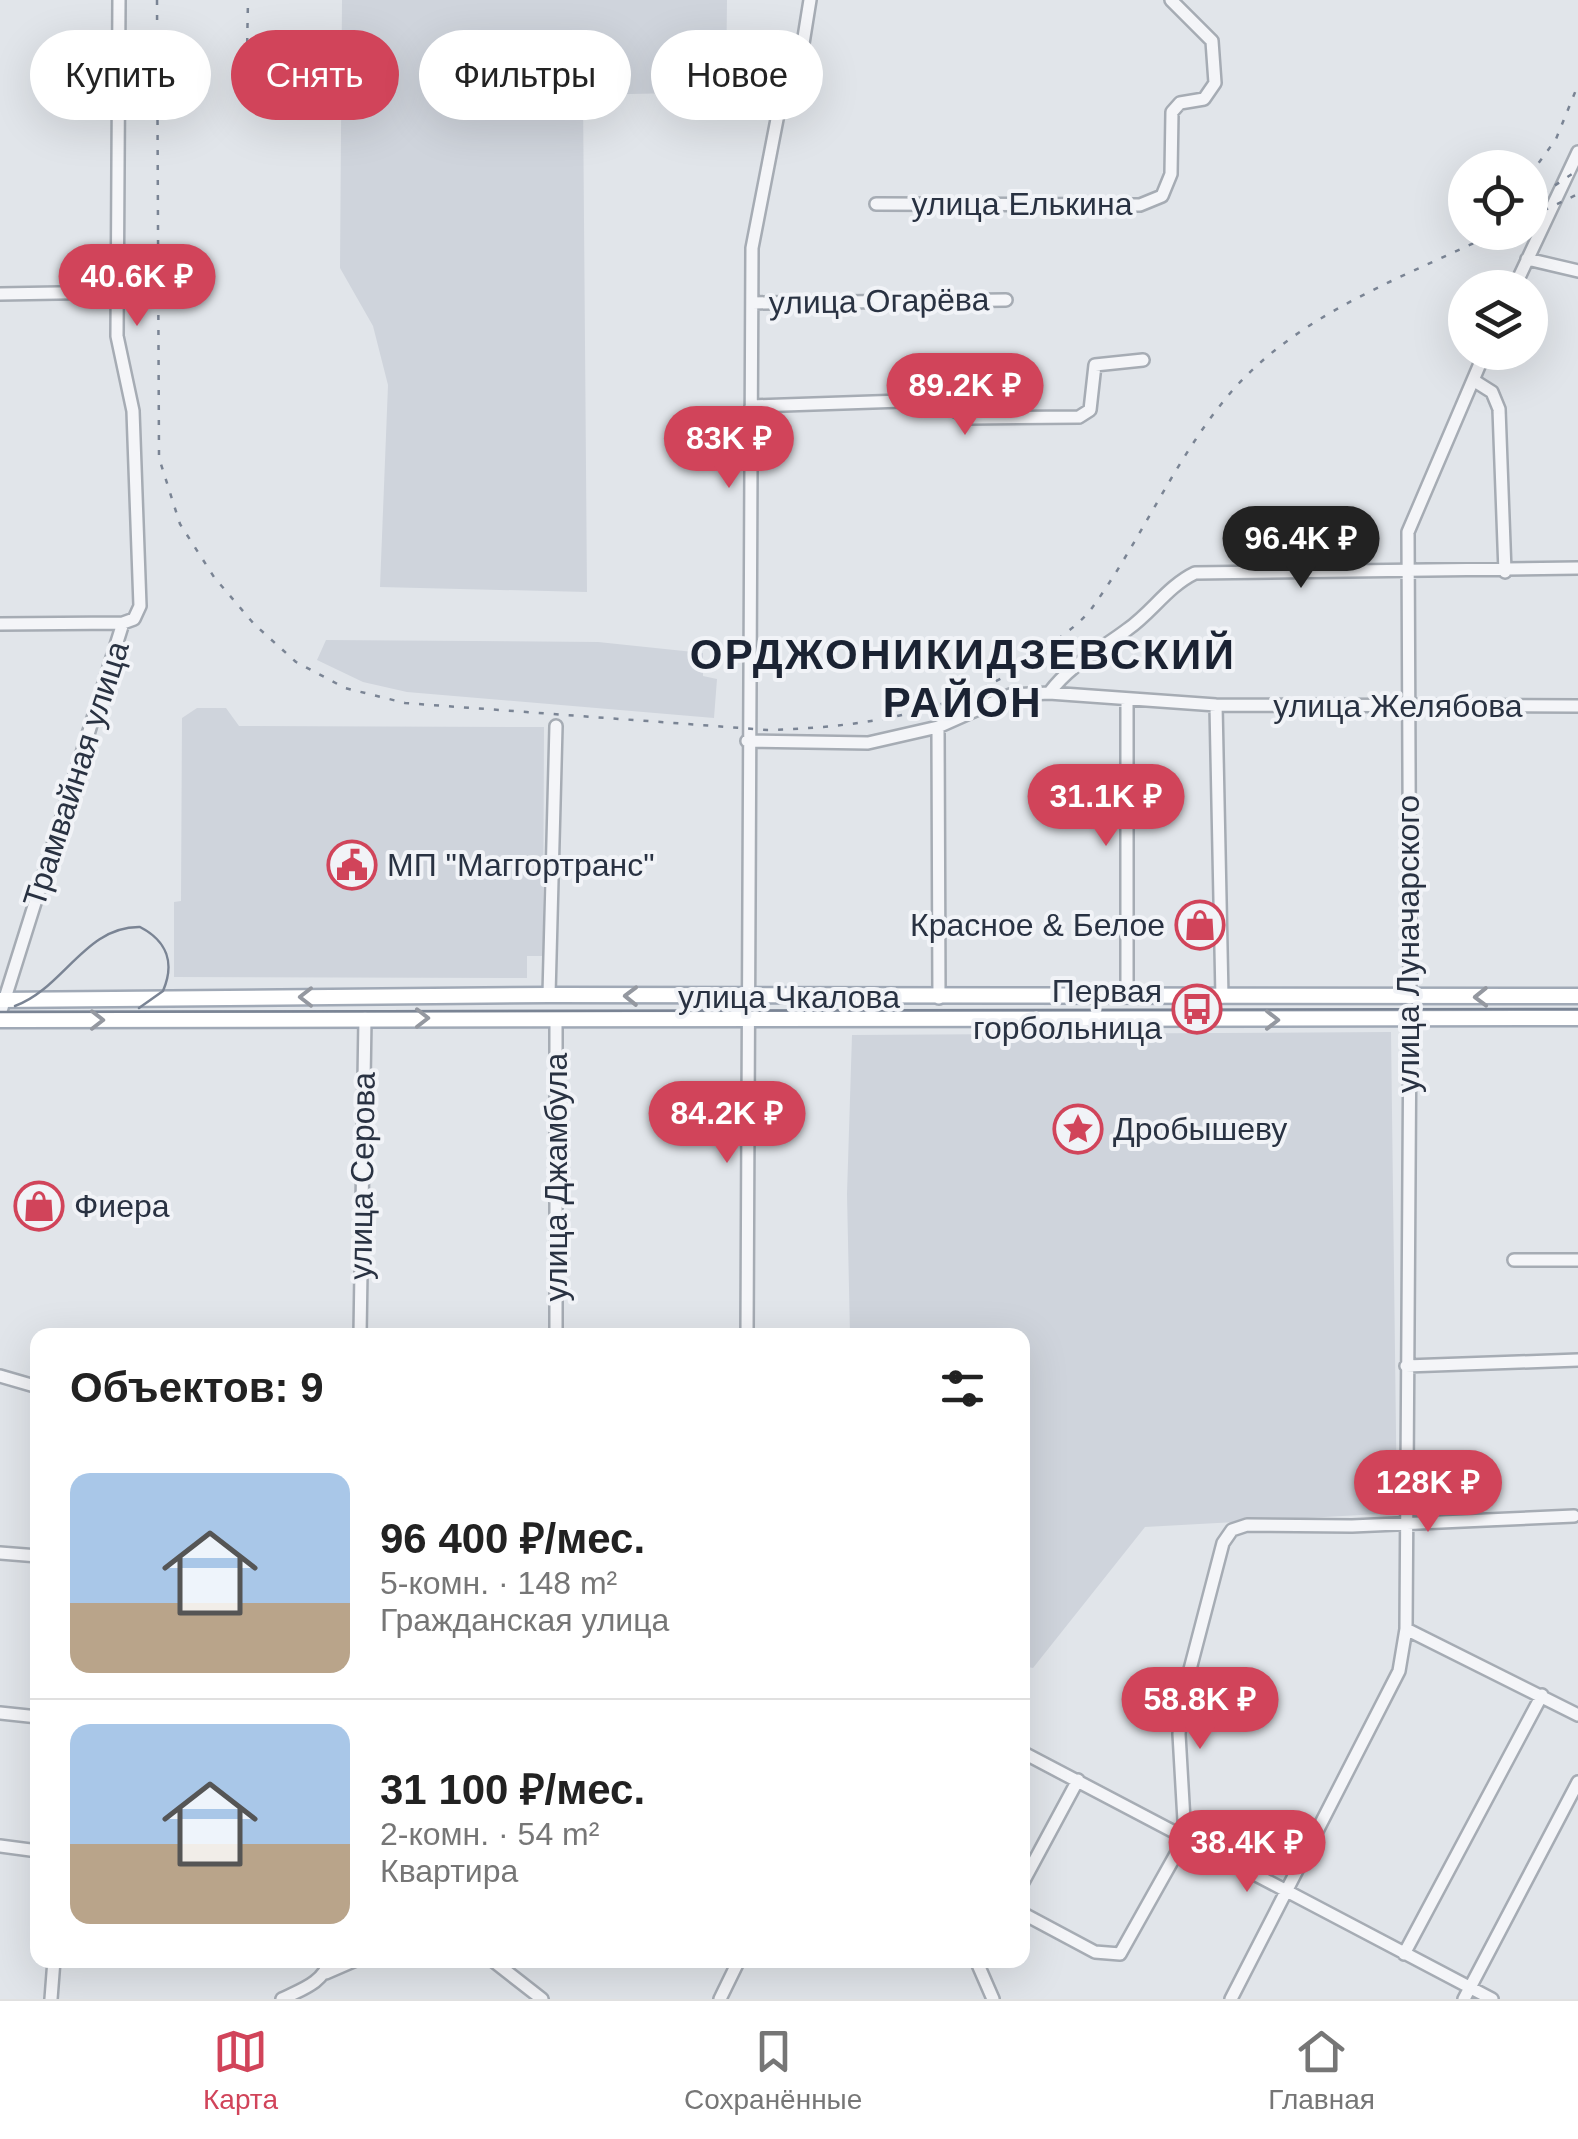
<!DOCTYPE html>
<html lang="ru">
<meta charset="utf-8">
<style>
body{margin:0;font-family:Arial,sans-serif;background:#f6f6f6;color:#222;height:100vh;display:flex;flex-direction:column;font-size:38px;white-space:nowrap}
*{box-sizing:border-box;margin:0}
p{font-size:32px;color:#767676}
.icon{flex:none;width:55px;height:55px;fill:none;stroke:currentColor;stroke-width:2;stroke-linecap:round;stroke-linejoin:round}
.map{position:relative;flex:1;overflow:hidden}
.side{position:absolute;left:30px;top:1328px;width:1000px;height:640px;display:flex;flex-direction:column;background:#fff;border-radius:20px;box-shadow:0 10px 40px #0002}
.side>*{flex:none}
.top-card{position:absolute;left:30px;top:30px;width:1000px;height:90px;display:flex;gap:20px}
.fabs{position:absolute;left:1448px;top:150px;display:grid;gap:20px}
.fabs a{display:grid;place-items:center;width:100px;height:100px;border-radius:50%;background:#fff;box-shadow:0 10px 40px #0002;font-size:50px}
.price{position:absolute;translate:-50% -85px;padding:0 22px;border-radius:35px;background:#d1445a;color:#fff;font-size:32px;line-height:65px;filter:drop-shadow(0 2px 5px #0008)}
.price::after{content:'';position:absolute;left:50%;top:60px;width:30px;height:22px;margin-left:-15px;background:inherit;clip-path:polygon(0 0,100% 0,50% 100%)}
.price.current{background:#222;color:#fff}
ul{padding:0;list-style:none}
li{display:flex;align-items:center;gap:30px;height:250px;padding:0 40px}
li+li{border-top:2px solid #e0e0e0}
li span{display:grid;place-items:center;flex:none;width:280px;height:200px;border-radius:20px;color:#555}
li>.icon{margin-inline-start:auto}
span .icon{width:120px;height:120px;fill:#fffc;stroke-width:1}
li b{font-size:42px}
h2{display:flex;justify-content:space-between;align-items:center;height:120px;padding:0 40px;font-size:42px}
.pill{padding:0 35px;border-radius:45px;background:#fff;box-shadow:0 10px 40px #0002;font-size:35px;line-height:90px}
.pill.current{background:#d1445a;color:#fff}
.dock{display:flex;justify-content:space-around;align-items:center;height:140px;border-top:2px solid #e0e0e0;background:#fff;font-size:28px;color:#767676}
.dock a{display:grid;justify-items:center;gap:5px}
.dock .current{color:#d1445a}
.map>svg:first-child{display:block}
.built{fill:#cfd4dc}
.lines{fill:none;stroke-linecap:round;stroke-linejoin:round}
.minor-casing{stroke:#a6acb4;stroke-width:16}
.major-casing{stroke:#a0a9b6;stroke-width:19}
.minor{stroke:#f4f5f8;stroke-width:11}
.major{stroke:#fff;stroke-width:14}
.tram{stroke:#7a8494;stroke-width:2.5}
.rail{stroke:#7a8494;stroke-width:2.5;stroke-dasharray:5 10;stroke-linecap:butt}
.oneway{stroke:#9498a0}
.labels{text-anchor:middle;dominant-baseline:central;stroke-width:8;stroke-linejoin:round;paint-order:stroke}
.street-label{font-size:32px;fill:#293242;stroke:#f1f3f7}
.poi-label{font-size:32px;fill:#293242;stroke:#f1f3f7;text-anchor:start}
.district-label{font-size:42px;font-weight:bold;letter-spacing:2.5px;fill:#1b2333;stroke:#f1f3f7}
</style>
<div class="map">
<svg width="1578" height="1999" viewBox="0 0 1578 1999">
<rect width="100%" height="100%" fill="#e1e5ea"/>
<path class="built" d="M342 0H727L726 92 583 95 587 592 380 587 388 385 373 326 340 268Z
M326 640 598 642 703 653V676L717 679 714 718 407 692 363 682 317 660Z
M197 708H226L239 726 544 727 543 956H527V978L174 977V902L181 901 182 718Z
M1391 1032 1397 1513 1145 1527 1033 1668 1023 1666 1022 1335H850L847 1194 852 1035Z"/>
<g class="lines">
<g class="minor-casing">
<path id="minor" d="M876 204 1140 205 1162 196 1171 174 1172 112 1180 103 1204 99 1215 83 1212 41 1171 0
M1527 259 1578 271
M1514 288 1578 152
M0 294 116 292
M752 303 1006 300
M1473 380 1492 392 1499 409 1505 572
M751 406 932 400 970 418 1079 417 1090 410 1095 365 1143 360
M0 624 123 623
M1049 693C1072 663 1099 651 1128 629 1152 612 1168 586 1195 573L1578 568
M1216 705 1222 997
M938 727 939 998
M747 741 868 743 938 727 1010 695 1049 693 1216 705 1578 706
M549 995 556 726
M1127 997V701
M1410 998 1408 532 1485 352
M0 1014 123 623 134 619 140 606 133 411 117 336 119 0
M556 1020V1335
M1514 1260H1578
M360 1335 365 1018
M747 1335 752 248 779 109 801 56 810 0
M1406 1366 1578 1360
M0 1376 38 1387
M0 1553 38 1556
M1406 1629 1578 1715
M0 1713 38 1717
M1022 1752 1492 1999
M0 1846 38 1851
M1022 1884 1078 1780
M1022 1913 1095 1952 1120 1954 1185 1838 1179 1734 1182 1700 1223 1543 1232 1530 1247 1525 1352 1526 1574 1516
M1404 1954 1542 1695
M492 1960 542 1999
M976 1960 993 1999
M326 1973 356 1960
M51 1999 54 1960
M282 1999C302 1989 323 1983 330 1960
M720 1999 739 1960
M1231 1999 1399 1671 1406 1629 1410 1020
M1464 1999 1578 1782"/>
</g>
<g class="major-casing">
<path id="major" d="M0 1000 549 995 1578 996
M0 1020 1578 1018"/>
</g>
<use href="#minor" class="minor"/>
<use href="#major" class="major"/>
<path class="tram" d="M15 1006C64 988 85 926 140 927 167 941 175 963 163 991L139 1008
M0 1012 1578 1009"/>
<path class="rail" d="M157 0 159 458 180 524 214 577 254 624 296 662 345 688 405 703 768 730C873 727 976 710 1058 639 1070 630 1083 620 1092 608 1142 539 1176 456 1232 391 1301 312 1405 277 1497 232
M246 103 248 0
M1530 175 1556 139 1578 85
M1530 202 1578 170
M1530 217 1578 194"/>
</g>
<defs><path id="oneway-chevron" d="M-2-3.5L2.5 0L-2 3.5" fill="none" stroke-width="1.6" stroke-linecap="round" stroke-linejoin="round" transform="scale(2.5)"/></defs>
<g class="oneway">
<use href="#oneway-chevron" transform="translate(631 996) rotate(-179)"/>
<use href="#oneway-chevron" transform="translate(306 997) rotate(180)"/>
<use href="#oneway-chevron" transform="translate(1481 997) rotate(179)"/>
<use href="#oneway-chevron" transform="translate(422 1018)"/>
<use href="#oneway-chevron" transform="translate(97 1020)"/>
<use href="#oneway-chevron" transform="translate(1272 1020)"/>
</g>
<defs>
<g id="civic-ring" transform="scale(2.5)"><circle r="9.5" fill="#f1f3f7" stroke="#d1445a" stroke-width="1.5"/><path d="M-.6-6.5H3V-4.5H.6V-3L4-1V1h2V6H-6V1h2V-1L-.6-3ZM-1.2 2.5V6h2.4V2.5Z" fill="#d1445a"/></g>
<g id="shop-ring" transform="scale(2.5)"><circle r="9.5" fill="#f1f3f7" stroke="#d1445a" stroke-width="1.5"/><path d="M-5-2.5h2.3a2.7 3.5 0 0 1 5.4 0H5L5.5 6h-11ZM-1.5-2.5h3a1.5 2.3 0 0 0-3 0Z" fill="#d1445a"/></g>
<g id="bus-ring" transform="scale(2.5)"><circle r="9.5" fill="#f1f3f7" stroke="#d1445a" stroke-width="1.5"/><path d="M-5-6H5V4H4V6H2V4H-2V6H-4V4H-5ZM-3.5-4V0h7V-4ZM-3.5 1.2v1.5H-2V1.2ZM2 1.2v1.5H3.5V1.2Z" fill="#d1445a"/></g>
<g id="sight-ring" transform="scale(2.5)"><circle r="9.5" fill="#f1f3f7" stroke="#d1445a" stroke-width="1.5"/><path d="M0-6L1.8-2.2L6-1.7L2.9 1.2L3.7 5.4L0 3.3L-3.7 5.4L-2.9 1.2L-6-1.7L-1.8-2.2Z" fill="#d1445a"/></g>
</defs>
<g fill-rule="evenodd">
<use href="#civic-ring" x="352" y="865"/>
<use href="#shop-ring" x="1200" y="925"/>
<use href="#bus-ring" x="1197" y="1009"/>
<use href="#sight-ring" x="1078" y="1129"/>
<use href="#shop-ring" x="39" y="1206"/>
</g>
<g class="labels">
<g class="street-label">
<text x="1022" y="204">улица Елькина</text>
<text transform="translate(879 301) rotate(-1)">улица Огарёва</text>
<text x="1398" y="706">улица Желябова</text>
<text transform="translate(76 774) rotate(-72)">Трамвайная улица</text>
<text transform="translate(1408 944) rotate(-90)">улица Луначарского</text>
<text x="789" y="997">улица Чкалова</text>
<text transform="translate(362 1176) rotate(-89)">улица Серова</text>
<text transform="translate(556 1177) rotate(-90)">улица Джамбула</text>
</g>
<g class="poi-label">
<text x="387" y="865">МП "Маггортранс"</text>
<text x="1165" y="925" text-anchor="end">Красное &amp; Белое</text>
<text x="1162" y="991" text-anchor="end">Первая<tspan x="1162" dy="37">горбольница</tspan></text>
<text x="1113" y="1129">Дробышеву</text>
<text x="74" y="1206">Фиера</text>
</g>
<g class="district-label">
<text x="963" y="654">ОРДЖОНИКИДЗЕВСКИЙ<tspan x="963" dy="48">РАЙОН</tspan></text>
</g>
</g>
</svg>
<div class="fabs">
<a><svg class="icon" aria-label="locate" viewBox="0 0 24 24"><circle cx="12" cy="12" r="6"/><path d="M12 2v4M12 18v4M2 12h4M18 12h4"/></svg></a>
<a><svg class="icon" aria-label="layers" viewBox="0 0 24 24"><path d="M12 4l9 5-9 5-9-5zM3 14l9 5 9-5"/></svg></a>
</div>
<b class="price" style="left:137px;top:329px">40.6K ₽</b>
<b class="price" style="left:965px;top:438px">89.2K ₽</b>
<b class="price" style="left:729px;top:491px">83K ₽</b>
<b class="price current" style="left:1301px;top:591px">96.4K ₽</b>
<b class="price" style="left:1106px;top:849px">31.1K ₽</b>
<b class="price" style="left:727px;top:1166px">84.2K ₽</b>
<b class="price" style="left:1428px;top:1535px">128K ₽</b>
<b class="price" style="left:1200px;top:1752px">58.8K ₽</b>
<b class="price" style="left:1247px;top:1895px">38.4K ₽</b>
<div class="top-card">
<a class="pill">Купить</a>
<a class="pill current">Снять</a>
<a class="pill">Фильтры</a>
<a class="pill">Новое</a>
</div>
<section class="side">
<h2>Объектов: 9<svg class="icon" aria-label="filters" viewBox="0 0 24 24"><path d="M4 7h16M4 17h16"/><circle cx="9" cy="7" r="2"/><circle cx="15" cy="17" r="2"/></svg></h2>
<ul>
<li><span style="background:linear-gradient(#a9c7e8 65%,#b9a48a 0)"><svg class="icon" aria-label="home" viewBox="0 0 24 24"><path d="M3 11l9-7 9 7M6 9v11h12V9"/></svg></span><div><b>96 400 ₽/мес.</b><p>5-комн. · 148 m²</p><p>Гражданская улица</p></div></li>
<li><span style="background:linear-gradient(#a9c7e8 60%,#b9a48a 0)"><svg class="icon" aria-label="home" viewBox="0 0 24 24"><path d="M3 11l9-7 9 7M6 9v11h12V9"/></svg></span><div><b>31 100 ₽/мес.</b><p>2-комн. · 54 m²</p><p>Квартира</p></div></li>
</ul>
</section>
</div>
<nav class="dock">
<a class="current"><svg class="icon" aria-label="map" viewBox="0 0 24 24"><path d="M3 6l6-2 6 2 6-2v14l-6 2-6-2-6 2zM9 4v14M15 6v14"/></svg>Карта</a>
<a><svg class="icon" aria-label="saved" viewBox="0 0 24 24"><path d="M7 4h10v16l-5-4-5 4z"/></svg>Сохранённые</a>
<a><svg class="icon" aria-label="home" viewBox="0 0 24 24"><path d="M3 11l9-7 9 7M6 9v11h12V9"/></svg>Главная</a>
</nav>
